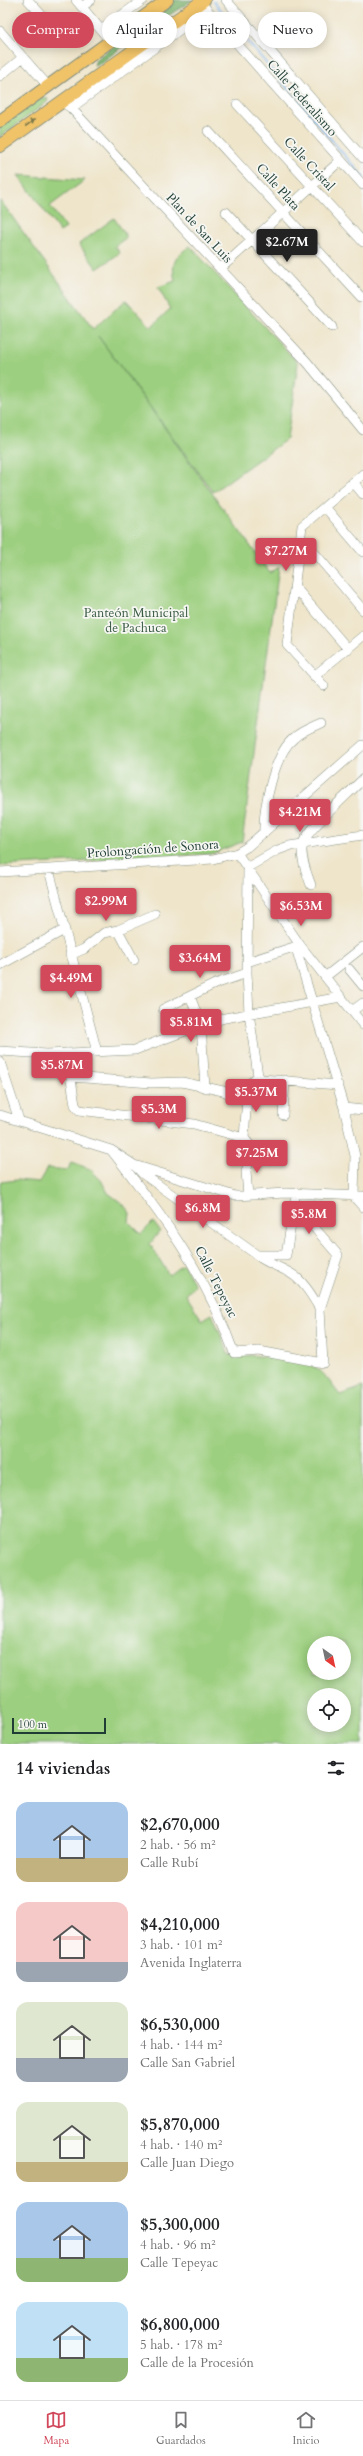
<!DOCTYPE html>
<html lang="es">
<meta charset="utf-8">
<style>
body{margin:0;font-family:Cardo,serif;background:#f2f2f2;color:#202124;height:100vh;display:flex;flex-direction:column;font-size:15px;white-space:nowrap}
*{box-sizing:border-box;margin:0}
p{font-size:13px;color:#757577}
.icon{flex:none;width:22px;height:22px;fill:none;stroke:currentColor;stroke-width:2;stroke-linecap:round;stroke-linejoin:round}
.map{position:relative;height:1744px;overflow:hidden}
.details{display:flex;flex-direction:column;background:#fff;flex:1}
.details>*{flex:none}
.top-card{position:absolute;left:12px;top:12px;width:339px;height:36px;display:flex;gap:8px}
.needle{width:26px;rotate:147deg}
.buttons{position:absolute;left:307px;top:1636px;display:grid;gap:8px}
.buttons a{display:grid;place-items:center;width:44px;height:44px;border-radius:50%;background:#fff;box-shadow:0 2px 10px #0003;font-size:20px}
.scale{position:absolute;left:12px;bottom:10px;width:94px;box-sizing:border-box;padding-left:4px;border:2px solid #1f3d34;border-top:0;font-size:11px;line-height:14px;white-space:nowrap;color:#1f3d34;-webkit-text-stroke:3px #f6f6f2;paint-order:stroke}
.price{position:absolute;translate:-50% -34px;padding:0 9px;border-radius:4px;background:#d1495b;color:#fff;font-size:13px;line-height:26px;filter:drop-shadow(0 1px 2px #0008)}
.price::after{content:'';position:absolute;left:50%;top:24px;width:12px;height:9px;margin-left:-6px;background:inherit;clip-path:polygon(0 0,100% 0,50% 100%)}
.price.current{background:#222;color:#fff}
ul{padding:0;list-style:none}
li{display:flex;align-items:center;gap:12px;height:100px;padding:0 16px}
li span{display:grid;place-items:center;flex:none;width:112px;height:80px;border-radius:12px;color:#555}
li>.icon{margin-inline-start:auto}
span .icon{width:48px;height:48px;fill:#fffc;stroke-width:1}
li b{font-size:17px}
h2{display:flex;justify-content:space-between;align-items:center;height:48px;padding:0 16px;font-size:17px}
.chip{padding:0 14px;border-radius:18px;background:#fff;box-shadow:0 2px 10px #0003;font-size:14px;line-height:36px}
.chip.current{background:#d1495b;color:#fff}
.tab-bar{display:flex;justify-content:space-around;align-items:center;height:56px;border-top:1px solid #e0e0e0;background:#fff;font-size:11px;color:#757577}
.tab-bar a{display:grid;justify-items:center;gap:2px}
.tab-bar .current{color:#d1495b}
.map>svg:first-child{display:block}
.green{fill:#9ccf7f;stroke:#5e865a;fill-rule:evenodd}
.forest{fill:#7db26e;stroke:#4e7851}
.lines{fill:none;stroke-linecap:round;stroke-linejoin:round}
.stream{stroke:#80b9f1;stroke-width:2}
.minor-casing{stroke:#879180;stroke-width:10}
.major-casing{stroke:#879180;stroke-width:14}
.minor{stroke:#fff;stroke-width:9}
.major{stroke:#f0c369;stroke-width:12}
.oneway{fill:#7d794c}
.labels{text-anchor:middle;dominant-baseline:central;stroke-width:3.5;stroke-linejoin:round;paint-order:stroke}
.street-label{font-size:13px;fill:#1f3d34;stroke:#f6f6f2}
.park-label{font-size:13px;fill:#385a43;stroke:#f6f6f2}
</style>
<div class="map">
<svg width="363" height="1744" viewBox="0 0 363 1744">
<rect width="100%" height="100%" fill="#f6f6f2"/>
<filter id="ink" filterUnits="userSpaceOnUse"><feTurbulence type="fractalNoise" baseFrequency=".025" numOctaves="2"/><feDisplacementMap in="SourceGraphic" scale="8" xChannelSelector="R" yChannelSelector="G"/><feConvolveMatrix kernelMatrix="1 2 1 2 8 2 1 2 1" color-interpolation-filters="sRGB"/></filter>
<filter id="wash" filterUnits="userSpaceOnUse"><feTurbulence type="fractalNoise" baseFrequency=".012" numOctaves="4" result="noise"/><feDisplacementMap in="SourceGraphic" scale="16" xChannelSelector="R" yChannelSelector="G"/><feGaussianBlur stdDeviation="0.9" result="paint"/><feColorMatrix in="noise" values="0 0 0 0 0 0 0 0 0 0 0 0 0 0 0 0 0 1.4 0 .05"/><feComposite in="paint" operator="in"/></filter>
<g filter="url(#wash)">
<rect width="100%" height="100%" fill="#efe5cb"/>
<path class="green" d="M43 97 48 99 47 102 0 137V126Z
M18 175 85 180 50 206 66 228 60 232Z
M0 200 93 329 126 300 151 327 170 309 158 287 175 281C171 262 175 257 190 246L298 363 287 439 213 492 98 336 270 573 279 567 242 842 211 854 0 866Z
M114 218 127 237 115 246 120 253 97 269 79 244Z
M71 1162 90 1169 101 1180 108 1193 123 1204 130 1213 129 1222 141 1234 153 1222 160 1231 150 1244 169 1275 183 1264 195 1285 186 1295 202 1320 212 1314 229 1355C246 1354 304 1359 318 1369 326 1375 333 1387 340 1395L363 1387V1744H0V1182L17 1180 39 1182 47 1168 68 1170ZM314 1643H344V1673H314ZM314 1695H344V1725H314Z"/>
<path class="forest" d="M174 0H193L140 34 98 65H94L96 59Z"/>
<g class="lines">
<path class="stream" d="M214 2 363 177"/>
</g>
</g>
<g filter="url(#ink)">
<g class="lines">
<g class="minor-casing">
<path id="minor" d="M28 0 57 32
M76 0 111 42
M226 0 363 158
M82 7 91 0
M207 10 363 185
M101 30 143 0
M0 31 48 86
M0 76 22 58
M61 101 71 108 307 362 363 430
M237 104 363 242
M71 108 207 10 204 6
M208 131 361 297
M226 212 332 327
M220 269 341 160
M353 482 363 494
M325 507 363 552
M301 537 363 610
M295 587 348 649
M314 676 363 636
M324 686 287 645 302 526 363 474
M264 833C263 808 274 754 294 738 301 731 312 727 321 723
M237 853 300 945 363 1025
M49 870 97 1052
M0 872 213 859 237 853 247 847 363 745
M311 885C307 874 299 855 303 843 309 827 350 793 363 779
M118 930 134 960
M296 948 344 1108 355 1156 354 1197 363 1207
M70 955 84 949 104 933 118 930 155 914
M247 962 300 945
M0 965 64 930
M349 969 363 986
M325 977 363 947
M190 996 201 1025 205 1088
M163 1009 215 984 247 973
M352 1011 363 1003
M0 1051 47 1054 135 1050 201 1025 225 1018 341 997
M67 1053 75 1105 79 1110 194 1124 244 1138
M0 1062 19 1120
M258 1076 249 1013 247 973 248 867 278 850 289 846 363 835
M258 1076 262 1079 338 1085
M71 1077 151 1083 182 1082 223 1091 246 1100
M344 1108 363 1110
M0 1115 111 1150 134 1165 235 1196 285 1193 363 1196
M283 1115 285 1080
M253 1149 244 1138 248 1085 258 1076
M253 1149 258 1150 276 1148
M111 1150C163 1216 206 1274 234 1353L259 1351 323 1363 320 1309 338 1255 294 1204
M135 1166 143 1174 257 1255H286L295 1201
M248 1196 246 1171 253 1149
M257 1255C267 1264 279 1266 290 1273 303 1280 312 1296 320 1309"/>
</g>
<g class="major-casing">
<path id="major" d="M0 121 167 0
M0 146 204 0"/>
</g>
<use href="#minor" class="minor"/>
<use href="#major" class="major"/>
</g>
<defs><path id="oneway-solid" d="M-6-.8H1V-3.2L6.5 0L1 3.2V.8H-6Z"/></defs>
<use class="oneway" href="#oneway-solid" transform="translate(30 123) rotate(-36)"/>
</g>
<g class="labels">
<g class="street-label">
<text transform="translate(302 98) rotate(48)">Calle Federalismo</text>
<text transform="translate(309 164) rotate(47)">Calle Cristal</text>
<text transform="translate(278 187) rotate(48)">Calle Plata</text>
<text transform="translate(199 228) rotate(47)">Plan de San Luis</text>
<text transform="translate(153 849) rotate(-4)">Prolongación de Sonora</text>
<text transform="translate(216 1282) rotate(63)">Calle Tepeyac</text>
</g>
<g class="park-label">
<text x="136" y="613">Panteón Municipal<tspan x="136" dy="15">de Pachuca</tspan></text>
</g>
</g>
</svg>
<div class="buttons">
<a><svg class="needle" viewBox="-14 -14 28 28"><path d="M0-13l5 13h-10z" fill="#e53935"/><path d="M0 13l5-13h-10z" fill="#757577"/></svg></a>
<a><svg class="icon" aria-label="locate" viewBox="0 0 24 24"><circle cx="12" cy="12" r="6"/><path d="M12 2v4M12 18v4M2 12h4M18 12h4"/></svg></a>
</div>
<div class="scale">100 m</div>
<b class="price current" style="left:287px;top:263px">$2.67M</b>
<b class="price" style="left:286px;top:572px">$7.27M</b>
<b class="price" style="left:300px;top:833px">$4.21M</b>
<b class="price" style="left:106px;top:922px">$2.99M</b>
<b class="price" style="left:301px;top:927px">$6.53M</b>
<b class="price" style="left:200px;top:979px">$3.64M</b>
<b class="price" style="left:71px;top:999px">$4.49M</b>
<b class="price" style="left:191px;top:1043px">$5.81M</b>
<b class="price" style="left:62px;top:1086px">$5.87M</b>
<b class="price" style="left:256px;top:1113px">$5.37M</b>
<b class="price" style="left:159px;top:1130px">$5.3M</b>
<b class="price" style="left:257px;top:1174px">$7.25M</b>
<b class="price" style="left:203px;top:1229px">$6.8M</b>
<b class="price" style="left:309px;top:1235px">$5.8M</b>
<div class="top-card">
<a class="chip current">Comprar</a>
<a class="chip">Alquilar</a>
<a class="chip">Filtros</a>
<a class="chip">Nuevo</a>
</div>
</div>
<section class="details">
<h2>14 viviendas<svg class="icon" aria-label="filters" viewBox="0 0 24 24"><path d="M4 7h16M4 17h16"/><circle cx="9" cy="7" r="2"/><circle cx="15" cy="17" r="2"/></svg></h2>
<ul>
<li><span style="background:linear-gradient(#a9c7e8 70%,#c2b280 0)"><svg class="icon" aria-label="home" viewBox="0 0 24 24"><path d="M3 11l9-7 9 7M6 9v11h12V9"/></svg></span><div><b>$2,670,000</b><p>2 hab. · 56 m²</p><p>Calle Rubí</p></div></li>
<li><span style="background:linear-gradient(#f6c9c9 75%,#9aa5b1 0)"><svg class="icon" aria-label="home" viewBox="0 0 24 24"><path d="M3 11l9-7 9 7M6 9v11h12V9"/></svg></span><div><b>$4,210,000</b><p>3 hab. · 101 m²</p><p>Avenida Inglaterra</p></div></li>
<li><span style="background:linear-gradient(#dfe7d0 70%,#9aa5b1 0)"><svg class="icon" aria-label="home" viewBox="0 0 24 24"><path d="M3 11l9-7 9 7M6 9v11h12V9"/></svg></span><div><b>$6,530,000</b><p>4 hab. · 144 m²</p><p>Calle San Gabriel</p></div></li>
<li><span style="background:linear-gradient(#dfe7d0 75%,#c2b280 0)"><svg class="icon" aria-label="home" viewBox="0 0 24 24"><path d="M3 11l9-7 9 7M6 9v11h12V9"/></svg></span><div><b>$5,870,000</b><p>4 hab. · 140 m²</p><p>Calle Juan Diego</p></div></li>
<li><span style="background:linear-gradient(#a9c7e8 70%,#8fb573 0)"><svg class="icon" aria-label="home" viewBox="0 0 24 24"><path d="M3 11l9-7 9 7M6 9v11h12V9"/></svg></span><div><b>$5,300,000</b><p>4 hab. · 96 m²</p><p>Calle Tepeyac</p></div></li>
<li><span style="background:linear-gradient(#bfe0f5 70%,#8fb573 0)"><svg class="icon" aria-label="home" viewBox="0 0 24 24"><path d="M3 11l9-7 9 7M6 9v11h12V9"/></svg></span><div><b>$6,800,000</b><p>5 hab. · 178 m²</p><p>Calle de la Procesión</p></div></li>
</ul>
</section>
<nav class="tab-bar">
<a class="current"><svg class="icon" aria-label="map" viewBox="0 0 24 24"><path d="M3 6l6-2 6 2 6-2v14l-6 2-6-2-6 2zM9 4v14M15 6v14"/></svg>Mapa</a>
<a><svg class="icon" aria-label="saved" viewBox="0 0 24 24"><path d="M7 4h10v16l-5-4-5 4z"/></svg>Guardados</a>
<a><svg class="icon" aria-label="home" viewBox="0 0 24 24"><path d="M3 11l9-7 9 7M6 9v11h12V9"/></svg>Inicio</a>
</nav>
